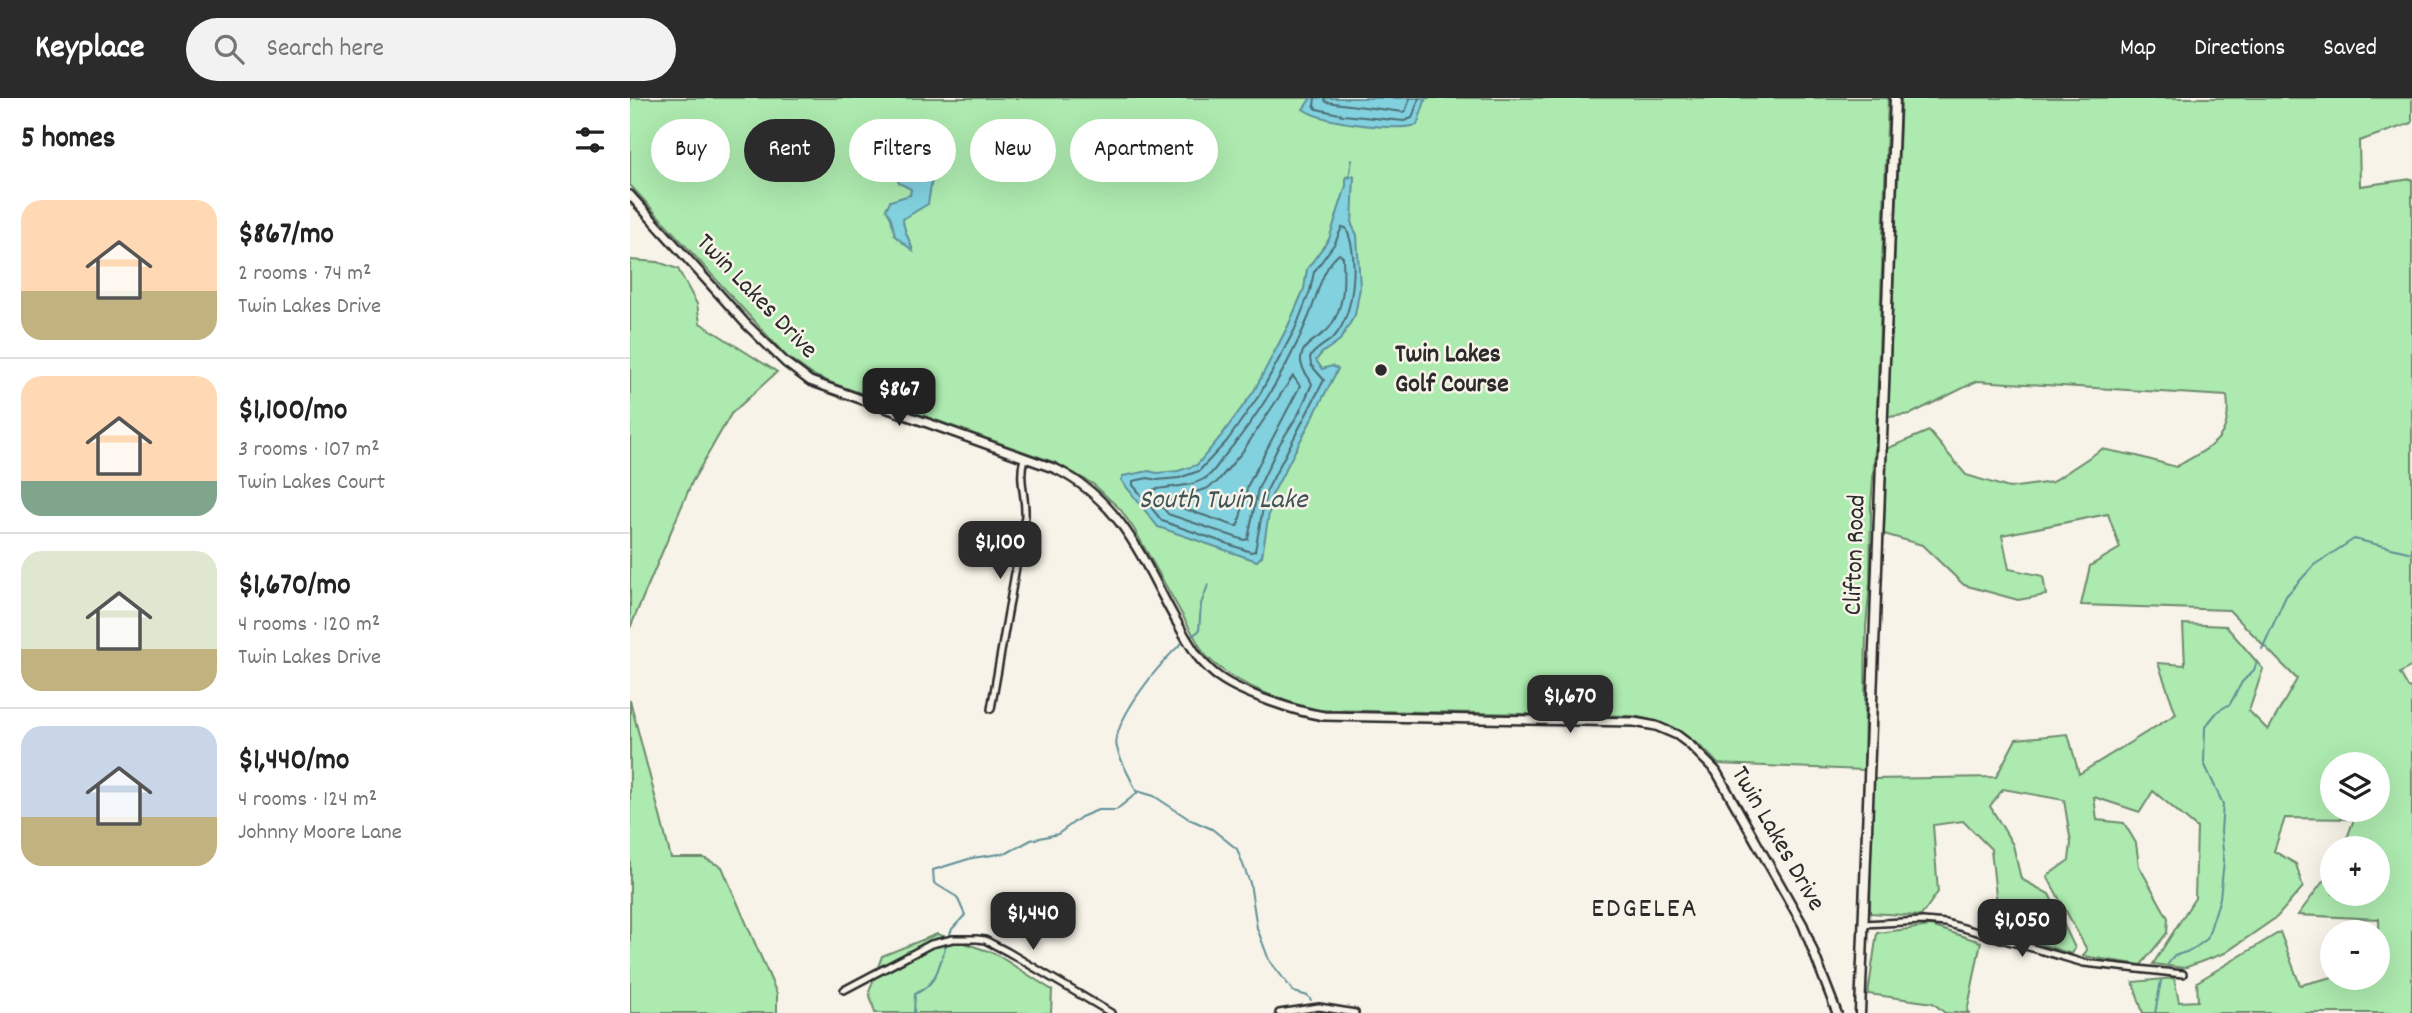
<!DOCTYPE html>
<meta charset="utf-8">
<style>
body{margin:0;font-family:Dekko,sans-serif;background:#f2f2f2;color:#222;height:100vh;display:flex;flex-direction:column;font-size:26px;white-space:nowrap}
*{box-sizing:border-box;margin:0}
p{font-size:23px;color:#767676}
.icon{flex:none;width:38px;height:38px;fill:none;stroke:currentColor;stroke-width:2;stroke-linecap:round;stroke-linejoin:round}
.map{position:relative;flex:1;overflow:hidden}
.details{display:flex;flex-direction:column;background:#fff;width:630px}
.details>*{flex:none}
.guide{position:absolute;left:21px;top:21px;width:665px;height:63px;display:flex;gap:14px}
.fabs{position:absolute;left:1690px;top:654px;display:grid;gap:14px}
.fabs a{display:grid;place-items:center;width:70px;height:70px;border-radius:50%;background:#fff;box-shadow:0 7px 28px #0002;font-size:35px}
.price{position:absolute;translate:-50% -60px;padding:0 16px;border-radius:14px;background:#2b2b2b;color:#fff;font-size:23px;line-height:46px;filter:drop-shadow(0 2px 4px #0008)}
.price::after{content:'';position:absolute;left:50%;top:42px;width:21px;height:16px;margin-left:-10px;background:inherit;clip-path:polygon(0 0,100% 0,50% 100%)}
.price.current{background:#222;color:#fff}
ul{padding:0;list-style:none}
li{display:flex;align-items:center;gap:21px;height:175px;padding:0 21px}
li+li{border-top:2px solid #e0e0e0}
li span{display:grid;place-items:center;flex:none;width:196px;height:140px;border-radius:21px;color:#555}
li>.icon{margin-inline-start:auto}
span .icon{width:84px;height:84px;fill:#fffc;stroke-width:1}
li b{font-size:30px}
h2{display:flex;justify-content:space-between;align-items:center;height:84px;padding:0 21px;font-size:30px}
.tag{padding:0 24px;border-radius:32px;background:#fff;box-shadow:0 7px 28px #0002;font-size:24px;line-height:63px}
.tag.current{background:#2b2b2b;color:#fff}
header{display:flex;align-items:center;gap:42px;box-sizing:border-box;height:98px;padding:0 35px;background:#2b2b2b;color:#fff}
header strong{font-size:33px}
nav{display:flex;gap:38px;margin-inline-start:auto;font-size:24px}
.search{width:490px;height:63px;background:#f2f2f2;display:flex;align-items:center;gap:18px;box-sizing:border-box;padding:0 24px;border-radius:38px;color:#767676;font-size:26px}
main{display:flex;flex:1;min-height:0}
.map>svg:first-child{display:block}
.green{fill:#adeaaf;stroke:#6c8a6d;stroke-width:2;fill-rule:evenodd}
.water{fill:#82d1df;stroke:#5f8f97;stroke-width:2}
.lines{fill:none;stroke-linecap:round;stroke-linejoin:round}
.shore{stroke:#4e6d73;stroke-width:2}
.stream{stroke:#5f8f97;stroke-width:2}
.minor-casing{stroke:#2b2b2b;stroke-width:10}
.tertiary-casing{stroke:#2b2b2b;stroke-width:12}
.secondary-casing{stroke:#2b2b2b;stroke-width:13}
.minor{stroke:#f7f3e8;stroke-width:5}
.tertiary{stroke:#f7f3e8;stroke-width:7}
.secondary{stroke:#f7f3e8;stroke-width:8}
.poi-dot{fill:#2b2b2b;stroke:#f7f3e8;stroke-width:2.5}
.labels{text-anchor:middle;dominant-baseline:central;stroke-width:5;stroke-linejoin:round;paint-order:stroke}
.street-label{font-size:26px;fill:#2b2b2b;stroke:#f7f3e8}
.poi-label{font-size:26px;font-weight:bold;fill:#2b2b2b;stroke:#f7f3e8;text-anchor:start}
.water-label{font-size:28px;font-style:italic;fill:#415458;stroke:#f7f3e8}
.neighbourhood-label{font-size:28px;letter-spacing:2px;fill:#2b2b2b;stroke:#f7f3e8}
</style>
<header>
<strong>Keyplace</strong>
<div class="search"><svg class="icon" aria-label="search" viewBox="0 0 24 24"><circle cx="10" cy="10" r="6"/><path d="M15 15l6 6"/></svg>Search here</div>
<nav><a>Map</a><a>Directions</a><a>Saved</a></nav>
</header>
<main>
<section class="details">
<h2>5 homes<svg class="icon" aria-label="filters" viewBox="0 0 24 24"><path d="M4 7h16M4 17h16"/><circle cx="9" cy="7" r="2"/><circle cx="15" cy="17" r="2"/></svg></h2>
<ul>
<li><span style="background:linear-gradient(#ffd9b3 65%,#c2b280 0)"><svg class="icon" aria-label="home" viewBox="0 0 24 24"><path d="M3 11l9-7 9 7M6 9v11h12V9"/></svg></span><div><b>$867/mo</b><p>2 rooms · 74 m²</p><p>Twin Lakes Drive</p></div></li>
<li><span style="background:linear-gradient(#ffd9b3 75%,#7fa58c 0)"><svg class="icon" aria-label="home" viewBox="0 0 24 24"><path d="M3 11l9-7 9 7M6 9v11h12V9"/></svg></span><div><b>$1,100/mo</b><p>3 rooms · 107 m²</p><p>Twin Lakes Court</p></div></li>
<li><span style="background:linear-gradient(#dfe7d0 70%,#c2b280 0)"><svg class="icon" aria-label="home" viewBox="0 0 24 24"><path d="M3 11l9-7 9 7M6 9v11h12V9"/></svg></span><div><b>$1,670/mo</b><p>4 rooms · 120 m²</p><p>Twin Lakes Drive</p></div></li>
<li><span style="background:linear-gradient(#c9d6e8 65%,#c2b280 0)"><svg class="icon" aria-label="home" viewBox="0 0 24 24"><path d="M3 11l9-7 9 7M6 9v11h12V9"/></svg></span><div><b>$1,440/mo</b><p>4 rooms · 124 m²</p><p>Johnny Moore Lane</p></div></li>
</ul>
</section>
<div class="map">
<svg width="1782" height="915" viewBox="0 0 1782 915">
<rect width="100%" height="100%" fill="#f7f3e8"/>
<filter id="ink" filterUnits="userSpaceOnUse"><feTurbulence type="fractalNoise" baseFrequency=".0143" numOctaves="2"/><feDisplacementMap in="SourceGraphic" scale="14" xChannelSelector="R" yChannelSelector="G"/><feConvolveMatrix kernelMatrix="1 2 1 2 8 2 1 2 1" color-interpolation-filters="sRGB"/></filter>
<g filter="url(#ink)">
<path class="green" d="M0 0H1258L1246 337 1241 409 1240 484 1236 529 1234 672 1088 666C1065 639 1038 624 1003 618L690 612C654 605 596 583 573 554L504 431 490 411 463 386 426 365 202 285 183 277 156 258 0 87Z
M1271 0H1782V25L1729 43 1730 88 1782 81V568L1770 575 1778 589 1782 590V915H1513L1503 884 1544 880 1549 904 1568 903 1567 884 1650 834 1670 887 1703 879 1748 880V866H1750L1749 821 1668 817 1703 770V796H1748V751H1713L1724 721 1655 720 1644 753 1666 766 1673 789 1647 819 1595 855 1554 870 1523 866 1565 800 1567 730 1523 693 1510 714 1464 699 1467 722 1494 725 1506 745 1509 768 1538 820 1537 835 1511 867 1453 858 1457 852 1417 778 1439 762 1441 745 1434 702 1373 691 1360 708 1383 747 1391 781 1419 796 1445 850 1442 856 1377 836 1366 798 1361 751 1333 723 1303 727 1308 794 1291 818 1240 815 1242 681 1366 679 1386 641 1438 636 1449 676 1546 616 1528 565 1555 567 1553 526 1596 528 1633 571 1619 613 1638 632 1667 581 1599 512 1451 507 1460 468 1490 450 1478 416 1372 437 1379 471 1413 478 1416 497 1388 502 1334 487 1292 447 1254 436 1256 351 1299 333 1336 377 1379 390 1422 384 1472 351 1507 358 1546 369C1580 349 1603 342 1597 298L1347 283 1281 316 1258 319ZM1703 667H1748V712H1703Z
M0 162 28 164 48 171 67 206 70 225 147 274 101 316 62 384 0 530Z
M0 602 41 760H74L92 769 147 896V915H0Z
M1301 828 1351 844 1337 914 1340 915H1315L1303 905 1238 896 1247 835Z
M307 836 364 855 422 892 421 915H245L239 894 252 858Z"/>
<path class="water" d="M681 0H796L787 27C764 33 692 25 673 11Z
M272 49 283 68 302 81 298 106 273 121C273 132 280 142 283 153L265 138 261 120 256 111 260 103 280 97 281 91 269 85 267 81 270 74Z
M724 78 722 127 727 137 730 190 725 217 710 242 692 255 686 262 692 271 702 268 708 271 642 397 632 458 627 463 528 429 491 382 493 378 519 373 527 375 548 373 567 367 591 338 624 293 658 228 674 191 677 171 699 141 716 88V79Z"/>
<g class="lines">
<path class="shore" d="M685 0 684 8 687 11 713 17 774 23 782 20 789 0
M694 0 696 4 773 14 776 12 780 0
M712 129 716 130C729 158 725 214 705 238 697 246 687 249 680 259L681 267 694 282 636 394 625 453 621 454 532 423 503 387V383L518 380 527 382 549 380 569 373 597 343 630 296 665 231 680 193 684 174 705 145Z
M709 156 713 159C714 184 715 208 700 229 691 241 672 244 671 261 670 271 679 278 682 286L669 315 649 347 628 391 618 441 614 442 538 416 522 396V392C538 388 558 390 574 381 582 377 587 368 592 361 628 319 658 269 679 218 688 197 691 171 709 156Z
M663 278 670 288 618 387 608 428H605L543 407 541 403 543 400 576 391 587 384 613 353Z"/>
<path class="stream" d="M719 80 722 61
M560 539 569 533 571 506 578 487
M1632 551 1656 498 1684 467 1724 441 1782 455
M507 693 524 698 559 721 582 731 607 751 620 785 627 830 639 862 664 894 678 898 681 902
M320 836 322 831 335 817 327 799 304 785 303 772 342 760 377 755 401 742 428 736 451 719 468 712H486L507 695C501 680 491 665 487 650 480 625 535 557 556 542
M1538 866 1544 858 1562 852 1577 841 1590 800 1594 763 1591 733 1593 706 1574 665 1575 629 1588 613 1600 606 1612 584 1624 572 1626 566
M691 914V915
M284 915 285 896C308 885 308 870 316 847
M1525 915 1531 883"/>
<g class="minor-casing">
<path id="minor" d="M361 611 395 418C396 397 388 382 394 360
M1233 826 1293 823 1316 825 1454 865 1553 876
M214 892 301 846 323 841H347L355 842 378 854 481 915
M649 915 689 909 725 915"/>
</g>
<g class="tertiary-casing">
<path id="tertiary" d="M0 97 117 227 156 265 180 283 426 371C508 412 520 491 569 560 575 567 581 574 589 579 611 595 667 614 694 618L1004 624 1026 628 1047 637 1059 646 1086 673 1173 827 1207 915"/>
</g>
<g class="secondary-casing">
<path id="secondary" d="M1230 915 1265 0"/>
</g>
<use href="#minor" class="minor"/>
<use href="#tertiary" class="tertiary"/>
<use href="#secondary" class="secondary"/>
</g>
</g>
<circle class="poi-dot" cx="751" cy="272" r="7"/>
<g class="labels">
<g class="street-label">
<text transform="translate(126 199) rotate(46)">Twin Lakes Drive</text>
<text transform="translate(1226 457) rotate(-88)">Clifton Road</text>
<text transform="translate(1147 741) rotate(60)">Twin Lakes Drive</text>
</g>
<g class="poi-label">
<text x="765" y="257">Twin Lakes<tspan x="765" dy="30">Golf Course</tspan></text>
</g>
<g class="water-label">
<text x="593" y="404">South Twin Lake</text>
</g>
<g class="neighbourhood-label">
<text x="1015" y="813">EDGELEA</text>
</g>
</g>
</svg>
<div class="fabs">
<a><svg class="icon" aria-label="layers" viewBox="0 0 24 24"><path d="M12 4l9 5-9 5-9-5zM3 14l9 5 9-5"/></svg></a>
<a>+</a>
<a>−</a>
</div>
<b class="price current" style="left:269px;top:330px">$867</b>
<b class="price" style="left:370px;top:483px">$1,100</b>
<b class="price" style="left:940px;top:637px">$1,670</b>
<b class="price" style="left:403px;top:854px">$1,440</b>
<b class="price" style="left:1392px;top:861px">$1,050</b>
<div class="guide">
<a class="tag">Buy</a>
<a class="tag current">Rent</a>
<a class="tag">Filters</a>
<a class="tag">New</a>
<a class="tag">Apartment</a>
</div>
</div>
</main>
